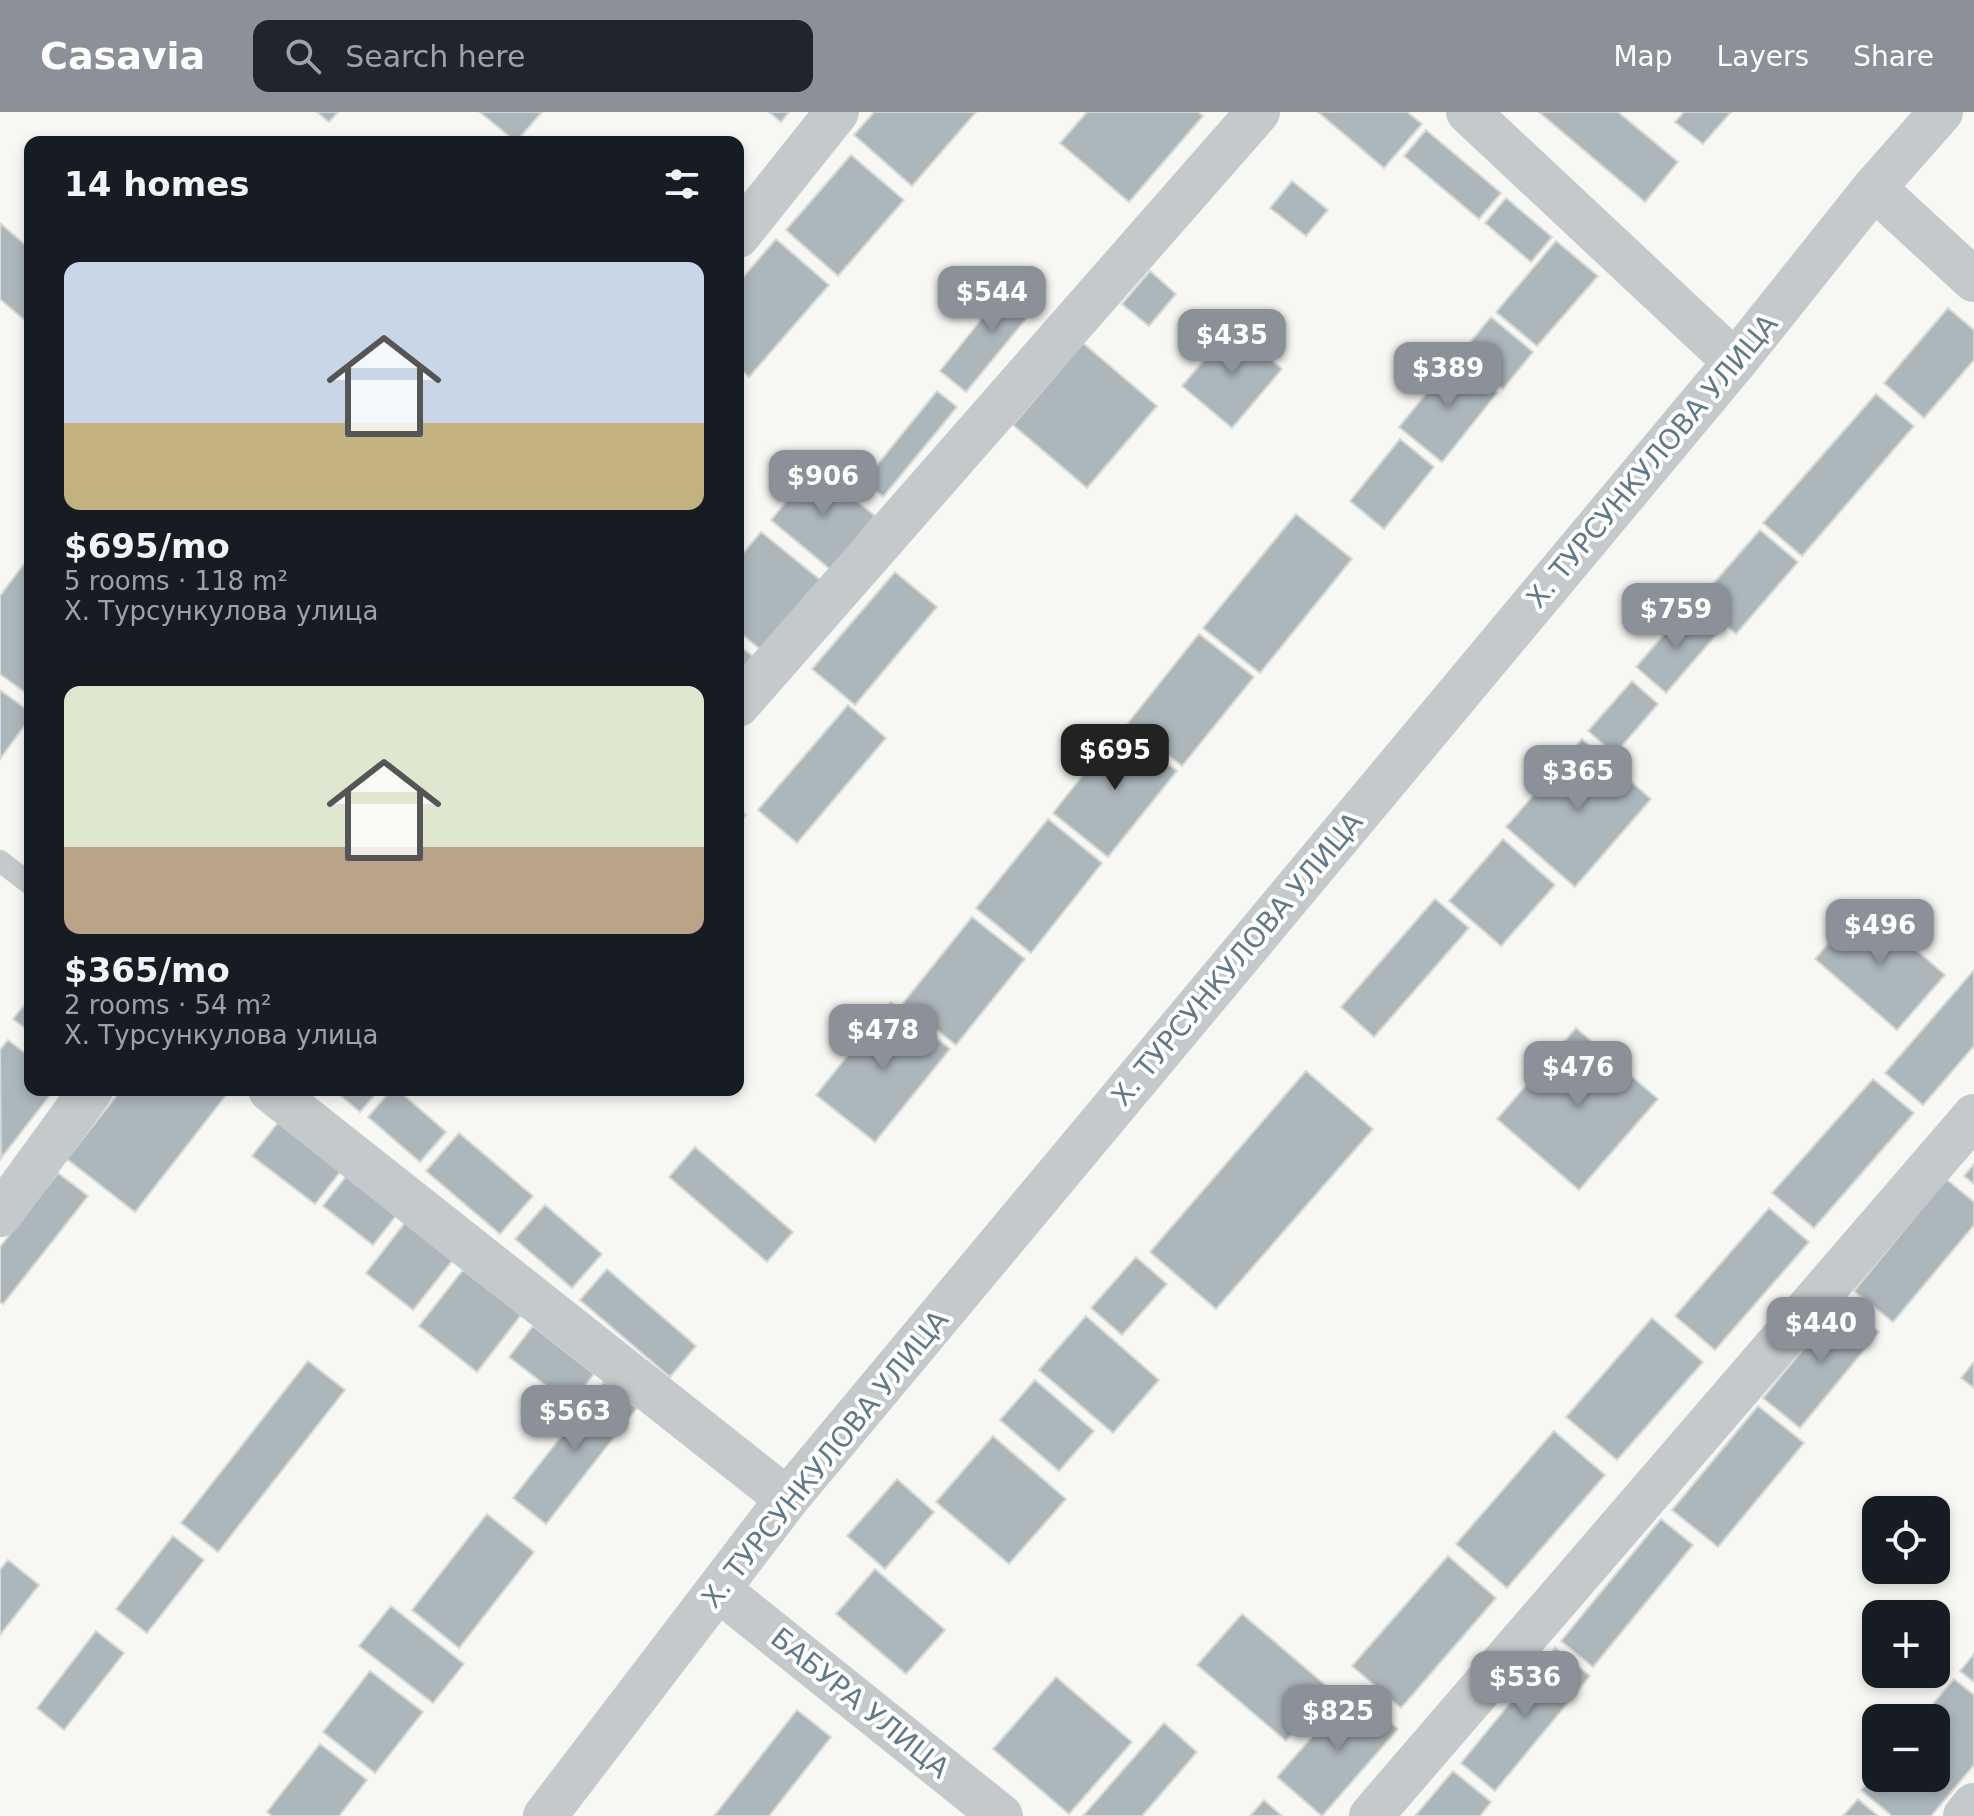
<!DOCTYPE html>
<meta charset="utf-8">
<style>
body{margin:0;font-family:"DejaVu Sans",sans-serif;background:#20242c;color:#f1f3f6;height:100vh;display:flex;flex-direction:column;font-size:30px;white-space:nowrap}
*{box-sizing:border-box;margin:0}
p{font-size:26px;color:#9ea1a6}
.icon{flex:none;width:44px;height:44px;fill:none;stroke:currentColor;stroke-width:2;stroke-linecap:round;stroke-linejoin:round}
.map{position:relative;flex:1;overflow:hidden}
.drawer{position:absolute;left:24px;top:24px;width:720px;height:960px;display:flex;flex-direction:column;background:#171b24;border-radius:16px;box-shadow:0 4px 12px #0003}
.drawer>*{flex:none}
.fabs{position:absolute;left:1862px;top:1384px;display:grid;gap:16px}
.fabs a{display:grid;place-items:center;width:88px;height:88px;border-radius:16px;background:#171b24;box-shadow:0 4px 12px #0003;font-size:40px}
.price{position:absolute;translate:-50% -68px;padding:0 18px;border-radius:16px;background:#8c9099;color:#fff;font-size:26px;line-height:52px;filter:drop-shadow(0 2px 4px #0008)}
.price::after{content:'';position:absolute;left:50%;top:48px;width:24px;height:18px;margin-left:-12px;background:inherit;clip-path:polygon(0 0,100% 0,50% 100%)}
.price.selected{background:#222;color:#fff}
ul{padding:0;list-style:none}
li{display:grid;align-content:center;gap:16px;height:424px;padding:0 40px}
li span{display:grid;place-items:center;height:248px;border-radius:16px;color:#555}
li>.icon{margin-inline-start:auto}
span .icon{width:144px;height:144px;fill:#fffc;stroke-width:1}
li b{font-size:34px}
h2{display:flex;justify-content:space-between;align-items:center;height:96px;padding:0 40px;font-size:34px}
header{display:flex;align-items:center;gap:48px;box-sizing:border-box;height:112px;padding:0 40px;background:#8c9099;color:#fff}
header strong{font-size:38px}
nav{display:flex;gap:44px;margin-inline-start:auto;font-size:28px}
.search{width:560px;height:72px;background:#20242c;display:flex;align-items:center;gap:20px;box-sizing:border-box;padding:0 28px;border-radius:16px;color:#9ea1a6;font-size:30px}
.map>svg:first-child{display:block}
.building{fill:#acb7bb;stroke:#d8d8d5;stroke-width:2}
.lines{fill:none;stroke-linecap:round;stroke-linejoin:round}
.service{stroke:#c4c9cc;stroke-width:22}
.minor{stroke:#c4c9cc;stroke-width:44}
.tertiary{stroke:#c4c9cc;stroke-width:44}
.labels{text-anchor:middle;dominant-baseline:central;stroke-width:8;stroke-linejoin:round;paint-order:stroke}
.street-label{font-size:28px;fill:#627a87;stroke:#fff}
</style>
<header>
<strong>Casavia</strong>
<div class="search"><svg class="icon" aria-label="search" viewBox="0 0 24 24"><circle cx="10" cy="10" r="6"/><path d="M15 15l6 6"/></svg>Search here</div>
<nav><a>Map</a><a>Layers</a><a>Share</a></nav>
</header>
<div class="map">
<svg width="1974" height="1704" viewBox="0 0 1974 1704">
<rect width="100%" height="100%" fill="#f7f7f3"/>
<path class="building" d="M317 0H338L329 10Z
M480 0H542L516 30Z
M769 0H789L781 10Z
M874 0H976L912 74 854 23Z
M1087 0H1198L1203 4 1129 90 1060 31Z
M1318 0H1407L1422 12 1384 56Z
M1539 0H1618L1678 50 1645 90Z
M1684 0H1731L1703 32 1675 10Z
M1426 18 1501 81 1479 107 1404 44Z
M851 43 904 88 838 164 786 118Z
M1292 69 1328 98 1306 124 1270 96Z
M1506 86 1552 125 1531 150 1485 111Z
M0 111 30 137V213L0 187Z
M776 127 829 173 749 265 738 255V171Z
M1556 129 1598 164 1537 234 1496 200Z
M1150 159 1176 182 1149 214 1122 192Z
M1016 164 1043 186 966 280 940 259Z
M1948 196 1974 218V248L1924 306 1884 271Z
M1491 205 1533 240 1503 277 1461 241Z
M1233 214 1282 257 1232 316 1182 274Z
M1083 231 1157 294 1087 376 1013 313Z
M1455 246 1497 281 1442 350 1399 315Z
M937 279 957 295 883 385 864 369Z
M1876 282 1914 314 1802 444 1763 411Z
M1400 327 1434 355 1384 417 1350 389Z
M815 355 875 404 831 458 771 408Z
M1296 402 1352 447 1260 561 1203 516Z
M1760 418 1798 450 1736 522 1698 489Z
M761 420 824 471 766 542 738 519V447Z
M24 452 30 457V584L0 562V484Z
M895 460 937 495 855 593 812 557Z
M1686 497 1716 523 1666 581 1636 555Z
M1199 522 1254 565 1182 654 1128 611Z
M738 533 754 545 738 564Z
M1632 569 1658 592 1615 642 1588 619Z
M0 578 30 600V606L0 647Z
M848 593 886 626 797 731 758 698Z
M1121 615 1177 659 1108 745 1053 701Z
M1582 627 1651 687 1575 775 1506 715Z
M738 696 746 703 738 713Z
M1048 707 1102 751 1031 841 976 796Z
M1503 727 1555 773 1501 834 1449 789Z
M1435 787 1469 816 1374 925 1341 895Z
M1863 791 1945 863 1897 918 1815 847Z
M972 805 1025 847 956 933 903 891Z
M1974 858V934L1923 993 1885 961Z
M30 886V920L13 907Z
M891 890 950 937 875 1030 816 983Z
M1576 916 1658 987 1579 1078 1497 1007Z
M8 928 30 945V978H54L1 1046 0 938Z
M1306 959 1373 1017 1216 1197 1150 1140Z
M1873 967 1914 1001 1814 1116 1772 1081Z
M121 978H230L135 1100 67 1047Z
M334 978H379L360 1000Z
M391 978H398L446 1020 420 1050 368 1005Z
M284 1003 347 1051 315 1092 252 1044Z
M459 1021 533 1084 500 1122 426 1059Z
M695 1035 793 1120 767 1150 669 1065Z
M1974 1052V1072L1964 1064Z
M352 1057 402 1096 373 1133 323 1094Z
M58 1061 88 1084 3 1192 0 1190V1135Z
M1946 1067 1974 1090V1113L1893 1210 1854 1179Z
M545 1093 602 1142 572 1176 515 1127Z
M1769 1096 1809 1130 1715 1238 1675 1204Z
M408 1107 456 1144 413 1198 366 1161Z
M1136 1145 1167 1172 1122 1223 1091 1196Z
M607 1157 696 1234 670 1265 580 1188Z
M463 1158 521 1203 477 1260 419 1214Z
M1842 1190 1879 1220 1800 1316 1763 1286Z
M1086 1204 1159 1268 1113 1321 1039 1258Z
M1652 1206 1703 1250 1617 1348 1566 1305Z
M533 1214 594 1262 570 1292 509 1245Z
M308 1249 345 1278 218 1440 181 1411Z
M1974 1250V1276L1961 1266Z
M1035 1268 1094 1319 1059 1359 1000 1308Z
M604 1270 637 1296 546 1412 513 1386Z
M1758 1294 1804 1331 1718 1435 1672 1398Z
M1554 1319 1605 1363 1507 1476 1456 1432Z
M993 1324 1066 1387 1009 1452 936 1390Z
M897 1367 934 1400 885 1457 847 1424Z
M487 1402 534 1440 459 1536 412 1498Z
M1661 1407 1693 1433 1593 1555 1561 1529Z
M173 1424 204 1448 147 1521 116 1497Z
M1448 1444 1496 1486 1401 1596 1352 1554Z
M8 1448 39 1473 0 1523V1458Z
M875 1457 945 1518 906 1562 836 1502Z
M391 1494 464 1552 433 1591 359 1534Z
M1242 1502 1331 1578 1286 1629 1197 1553Z
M96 1519 124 1541 64 1618 37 1596Z
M1555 1536 1590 1564 1495 1679 1461 1651Z
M1974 1542V1570L1960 1559Z
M370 1559 423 1600 375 1661 323 1620Z
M1056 1565 1132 1630 1069 1702 993 1637Z
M1954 1567 1974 1583V1653L1931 1704H1892L1861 1678 1876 1660V1666H1936V1606H1921Z
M1353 1578 1398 1617 1322 1704 1277 1665Z
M797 1598 831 1625 769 1704H714Z
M1164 1611 1197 1640 1142 1704H1083Z
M320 1632 367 1668 339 1704H272L267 1700Z
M1453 1659 1491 1690 1480 1704H1415Z
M1858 1687 1878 1704H1843Z
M1264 1688 1282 1704H1250Z"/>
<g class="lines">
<path class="service" d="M0 749 30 772"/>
<path class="minor" d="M1468 0 1735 250
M1874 76 1974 168
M738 124 837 0
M738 593 1258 0
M270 978 787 1387
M0 1103 91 978
M719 1478 1001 1704
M1371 1704 1974 1004
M1965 1704 1974 1693"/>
<path class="tertiary" d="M545 1704 787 1387 1735 250 1874 76 1941 0"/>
</g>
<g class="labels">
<g class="street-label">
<text transform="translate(1652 349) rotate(-50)">Х. ТУРСУНКУЛОВА УЛИЦА</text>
<text transform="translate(1237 847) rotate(-50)">Х. ТУРСУНКУЛОВА УЛИЦА</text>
<text transform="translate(825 1347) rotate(-51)">Х. ТУРСУНКУЛОВА УЛИЦА</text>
<text transform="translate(860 1591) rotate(39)">БАБУРА УЛИЦА</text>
</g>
</g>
</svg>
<div class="fabs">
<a><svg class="icon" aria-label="locate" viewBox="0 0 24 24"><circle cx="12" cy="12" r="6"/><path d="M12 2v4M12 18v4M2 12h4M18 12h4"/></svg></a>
<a>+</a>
<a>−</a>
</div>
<b class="price" style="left:992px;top:222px">$544</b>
<b class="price" style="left:1232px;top:265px">$435</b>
<b class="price" style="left:1448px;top:298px">$389</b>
<b class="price" style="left:823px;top:406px">$906</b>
<b class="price" style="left:1676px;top:539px">$759</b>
<b class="price selected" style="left:1115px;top:680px">$695</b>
<b class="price" style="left:1578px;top:701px">$365</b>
<b class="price" style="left:1880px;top:855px">$496</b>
<b class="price" style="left:883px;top:960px">$478</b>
<b class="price" style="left:1578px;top:997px">$476</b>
<b class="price" style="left:1821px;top:1253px">$440</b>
<b class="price" style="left:575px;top:1341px">$563</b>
<b class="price" style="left:1525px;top:1607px">$536</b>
<b class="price" style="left:1338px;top:1641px">$825</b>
<section class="drawer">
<h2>14 homes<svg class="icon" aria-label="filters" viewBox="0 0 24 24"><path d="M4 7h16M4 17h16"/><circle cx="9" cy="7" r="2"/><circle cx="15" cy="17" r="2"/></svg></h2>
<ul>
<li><span style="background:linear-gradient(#c9d6e8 65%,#c2b280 0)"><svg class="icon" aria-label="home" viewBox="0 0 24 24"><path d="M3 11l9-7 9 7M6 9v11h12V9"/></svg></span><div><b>$695/mo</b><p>5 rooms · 118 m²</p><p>Х. Турсункулова улица</p></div></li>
<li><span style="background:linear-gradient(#dfe7d0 65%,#b9a48a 0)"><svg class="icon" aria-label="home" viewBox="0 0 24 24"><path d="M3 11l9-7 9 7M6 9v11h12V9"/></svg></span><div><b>$365/mo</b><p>2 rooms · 54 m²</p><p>Х. Турсункулова улица</p></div></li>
</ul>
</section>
</div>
